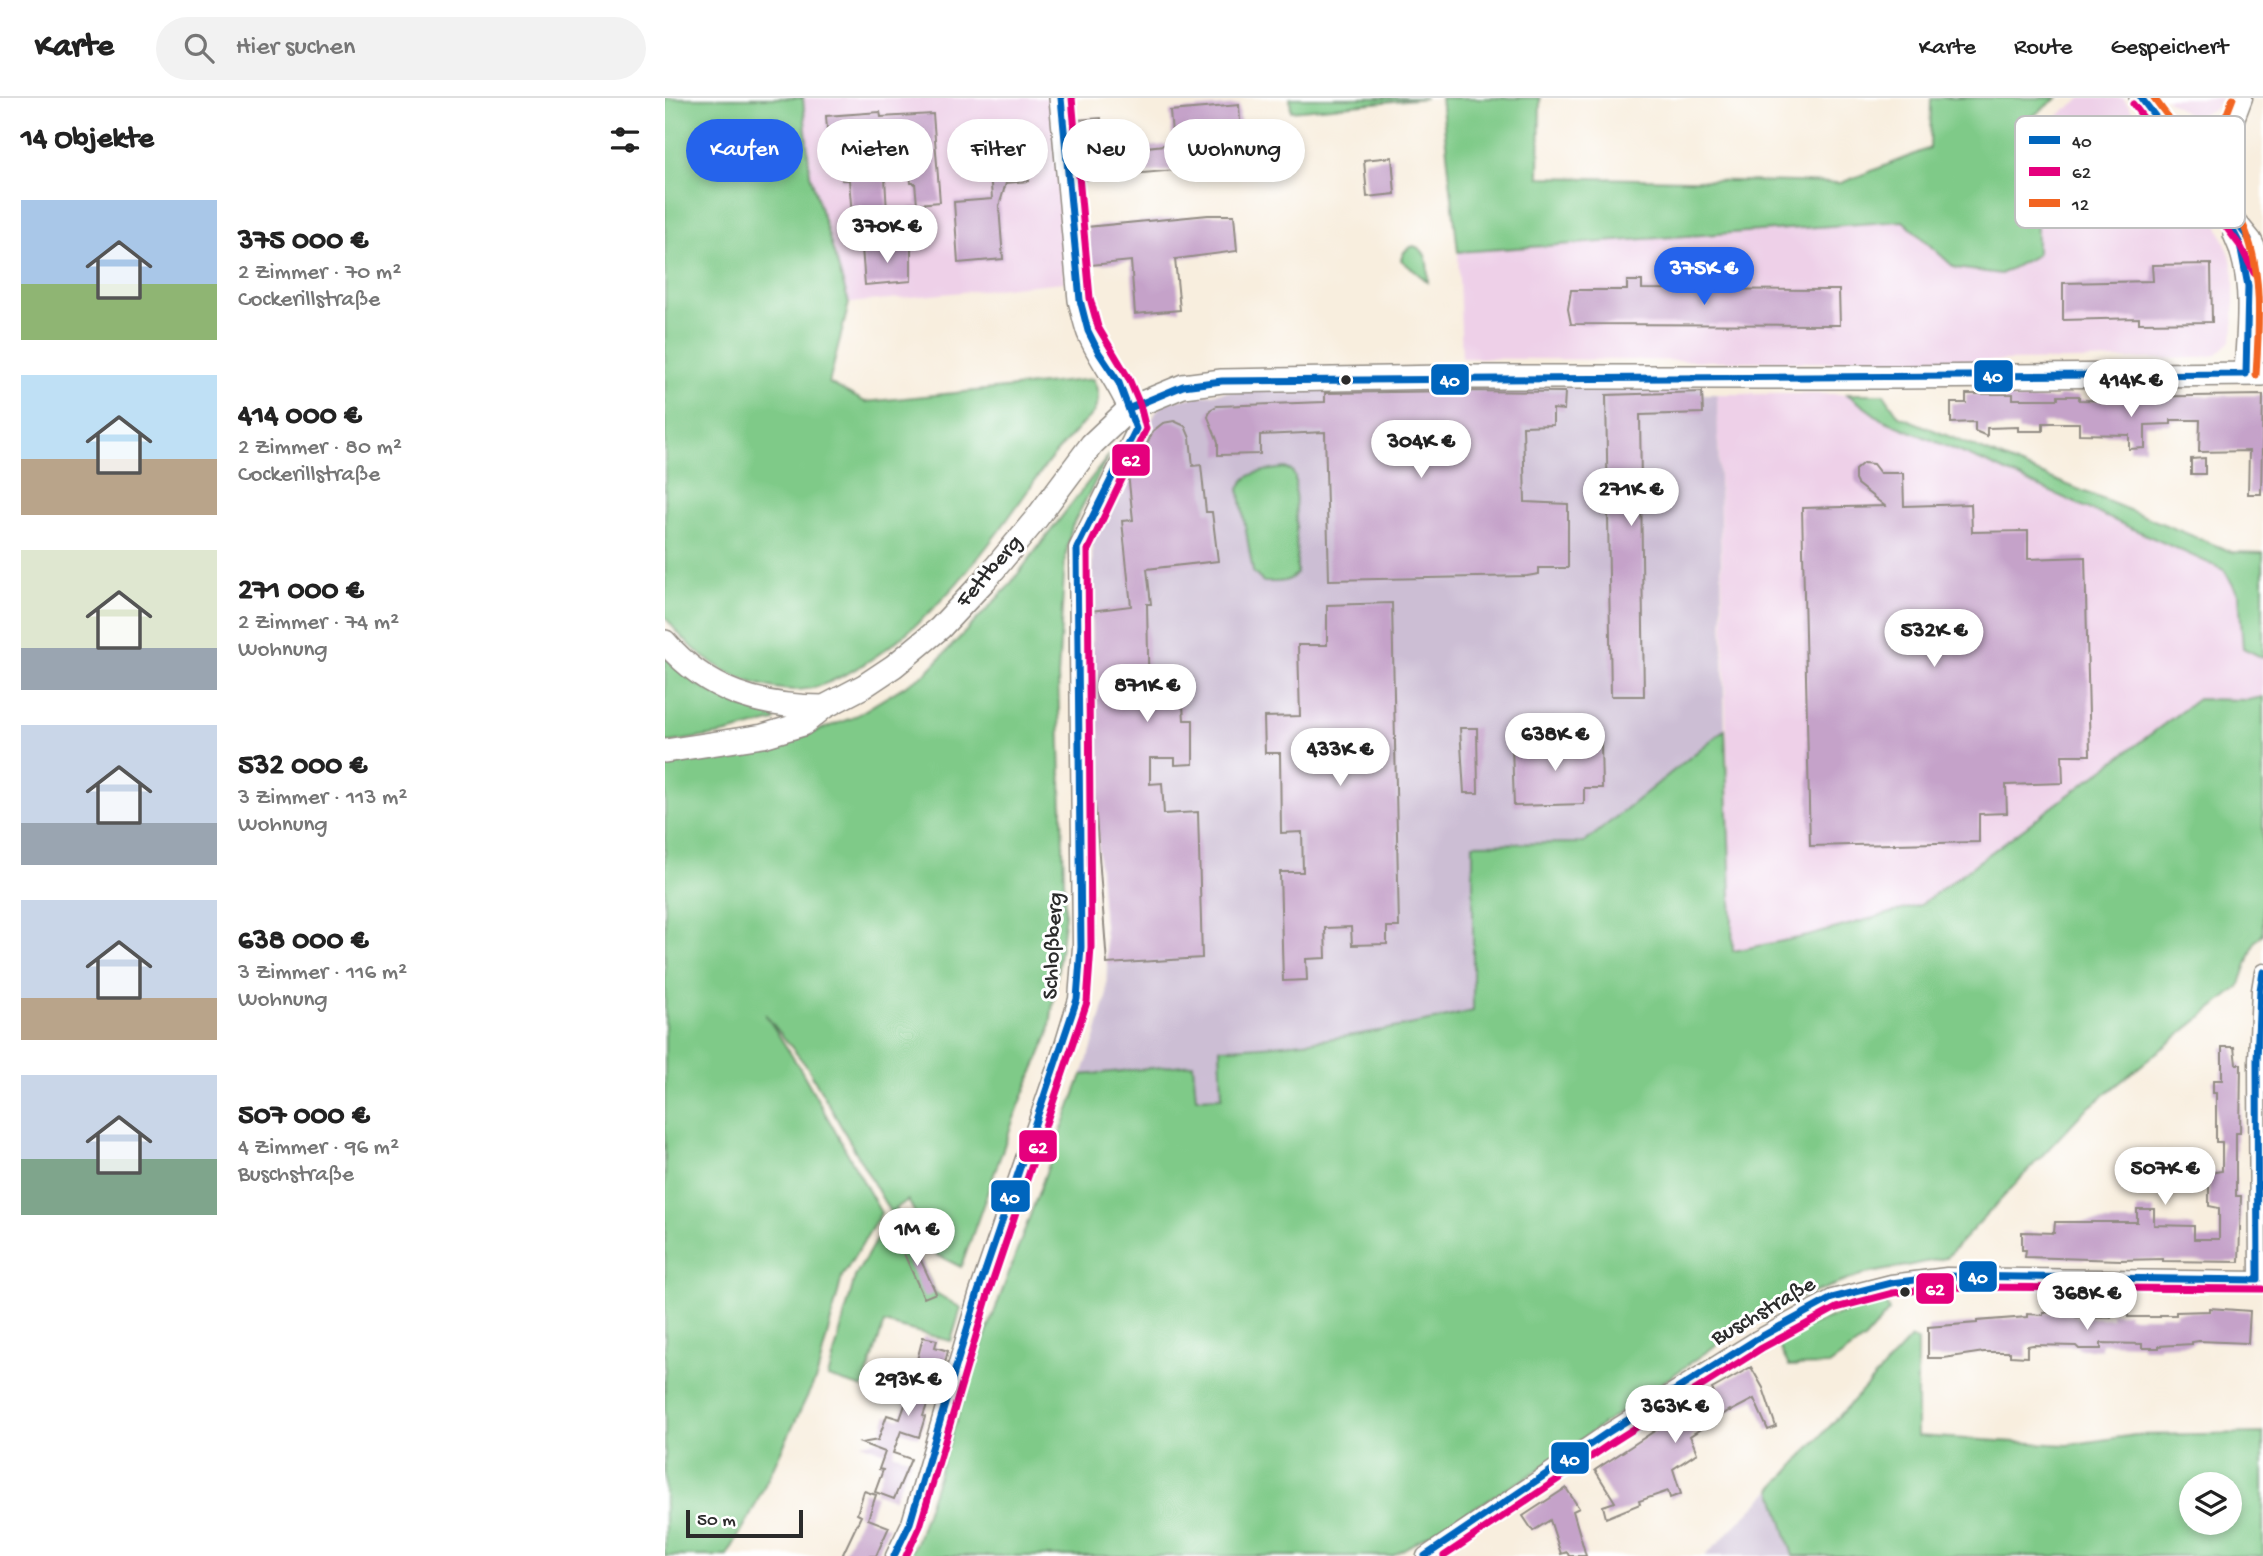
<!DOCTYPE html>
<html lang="de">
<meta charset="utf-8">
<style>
body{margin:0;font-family:"Gochi Hand",sans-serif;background:#f2f2f2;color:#222;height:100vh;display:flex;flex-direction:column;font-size:26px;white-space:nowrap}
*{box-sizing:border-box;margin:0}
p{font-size:23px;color:#767676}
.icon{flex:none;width:38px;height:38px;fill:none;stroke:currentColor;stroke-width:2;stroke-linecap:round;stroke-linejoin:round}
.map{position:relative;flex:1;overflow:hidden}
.panel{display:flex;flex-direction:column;background:#fff;width:665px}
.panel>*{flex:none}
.hud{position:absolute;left:21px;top:21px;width:665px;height:63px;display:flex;gap:14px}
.tools{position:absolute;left:1514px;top:1374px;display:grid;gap:14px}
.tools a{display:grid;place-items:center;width:63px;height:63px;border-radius:50%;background:#fff;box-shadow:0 4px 10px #0003;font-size:35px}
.scale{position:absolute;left:21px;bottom:18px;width:117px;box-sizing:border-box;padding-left:7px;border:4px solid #2b2b2b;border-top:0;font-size:19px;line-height:24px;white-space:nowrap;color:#2b2b2b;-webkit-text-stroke:5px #fff;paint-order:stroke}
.price{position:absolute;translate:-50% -60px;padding:0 16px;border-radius:24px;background:#fff;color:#222;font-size:23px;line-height:46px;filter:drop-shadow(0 2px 4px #0008)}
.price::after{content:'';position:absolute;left:50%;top:42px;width:21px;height:16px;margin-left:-10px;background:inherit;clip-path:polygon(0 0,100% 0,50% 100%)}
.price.selected{background:#2563eb;color:#fff}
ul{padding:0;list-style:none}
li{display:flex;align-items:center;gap:21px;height:175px;padding:0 21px}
li span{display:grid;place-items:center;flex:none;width:196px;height:140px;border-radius:0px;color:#555}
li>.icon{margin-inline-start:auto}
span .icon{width:84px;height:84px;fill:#fffc;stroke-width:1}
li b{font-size:30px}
h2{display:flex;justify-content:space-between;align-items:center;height:84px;padding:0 21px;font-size:30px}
.tag{padding:0 24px;border-radius:32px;background:#fff;box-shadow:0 4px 10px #0003;font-size:24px;line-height:63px}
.tag.selected{background:#2563eb;color:#fff}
header{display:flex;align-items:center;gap:42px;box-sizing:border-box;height:98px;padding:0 35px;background:#fff;border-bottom:2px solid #e0e0e0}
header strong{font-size:33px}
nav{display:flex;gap:38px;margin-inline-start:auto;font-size:24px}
.search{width:490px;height:63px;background:#f2f2f2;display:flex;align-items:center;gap:18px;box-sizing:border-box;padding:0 24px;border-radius:38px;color:#767676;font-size:26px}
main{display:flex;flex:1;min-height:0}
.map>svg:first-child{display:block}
.built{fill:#eed0e8}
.industrial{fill:#ccbed4}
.green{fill:#7fca88;stroke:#557a5a;stroke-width:2;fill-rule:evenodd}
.building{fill:#c5a2c9}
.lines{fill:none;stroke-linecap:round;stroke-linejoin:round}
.street-casing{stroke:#928c84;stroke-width:19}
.secondary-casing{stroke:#928c84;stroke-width:26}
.street{stroke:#fff;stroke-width:16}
.secondary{stroke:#fff;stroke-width:23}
.bus-1-casing{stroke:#fff;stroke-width:12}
.bus-2-casing{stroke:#fff;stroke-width:12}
.bus-3-casing{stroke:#fff;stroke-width:12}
.bus-1{stroke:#0065bd;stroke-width:7}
.bus-2{stroke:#e5007d;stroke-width:7}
.bus-3{stroke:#f26522;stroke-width:7}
.bus-dot{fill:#2b2b2b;stroke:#fff;stroke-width:2.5}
.labels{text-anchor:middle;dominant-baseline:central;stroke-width:6;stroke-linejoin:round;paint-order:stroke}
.street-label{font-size:23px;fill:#2b2b2b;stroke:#fff}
.key{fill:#fff;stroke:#bfbfbf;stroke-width:2}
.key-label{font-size:19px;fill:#2b2b2b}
.line-badge{stroke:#fff;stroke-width:2.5}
.badge-label{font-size:19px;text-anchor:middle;font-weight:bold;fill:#fff}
</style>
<header>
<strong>Karte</strong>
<div class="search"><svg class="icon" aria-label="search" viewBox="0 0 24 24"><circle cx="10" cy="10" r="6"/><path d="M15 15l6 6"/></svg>Hier suchen</div>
<nav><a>Karte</a><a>Route</a><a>Gespeichert</a></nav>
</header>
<main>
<section class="panel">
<h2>14 Objekte<svg class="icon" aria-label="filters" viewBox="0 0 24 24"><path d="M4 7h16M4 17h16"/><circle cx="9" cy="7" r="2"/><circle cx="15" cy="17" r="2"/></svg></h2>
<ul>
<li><span style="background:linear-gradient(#a9c7e8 60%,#8fb573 0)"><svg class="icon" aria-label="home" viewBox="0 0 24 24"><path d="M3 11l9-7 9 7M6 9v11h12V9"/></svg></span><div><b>375 000 €</b><p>2 Zimmer · 70 m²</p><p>Cockerillstraße</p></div></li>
<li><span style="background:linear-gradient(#bfe0f5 60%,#b9a48a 0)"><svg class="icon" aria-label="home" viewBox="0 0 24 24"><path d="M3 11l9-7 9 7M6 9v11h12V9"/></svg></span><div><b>414 000 €</b><p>2 Zimmer · 80 m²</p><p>Cockerillstraße</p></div></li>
<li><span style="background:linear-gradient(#dfe7d0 70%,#9aa5b1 0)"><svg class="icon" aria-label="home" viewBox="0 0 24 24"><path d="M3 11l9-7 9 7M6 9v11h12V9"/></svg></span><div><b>271 000 €</b><p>2 Zimmer · 74 m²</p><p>Wohnung</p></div></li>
<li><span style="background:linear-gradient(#c9d6e8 70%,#9aa5b1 0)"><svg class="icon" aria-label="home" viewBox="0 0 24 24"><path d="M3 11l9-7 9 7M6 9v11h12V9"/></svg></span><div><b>532 000 €</b><p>3 Zimmer · 113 m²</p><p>Wohnung</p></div></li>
<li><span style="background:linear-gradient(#c9d6e8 70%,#b9a48a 0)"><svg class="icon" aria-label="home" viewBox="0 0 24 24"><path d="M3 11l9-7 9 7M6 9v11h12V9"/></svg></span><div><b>638 000 €</b><p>3 Zimmer · 116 m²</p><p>Wohnung</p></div></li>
<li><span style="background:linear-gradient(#c9d6e8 60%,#7fa58c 0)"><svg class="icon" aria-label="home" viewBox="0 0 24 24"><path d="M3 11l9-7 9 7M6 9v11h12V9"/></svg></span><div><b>507 000 €</b><p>4 Zimmer · 96 m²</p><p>Buschstraße</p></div></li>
</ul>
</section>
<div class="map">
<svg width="1598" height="1458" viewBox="0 0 1598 1458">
<rect width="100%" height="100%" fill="#fff"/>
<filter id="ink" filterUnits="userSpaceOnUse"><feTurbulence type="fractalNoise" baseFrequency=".0143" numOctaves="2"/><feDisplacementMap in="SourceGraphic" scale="14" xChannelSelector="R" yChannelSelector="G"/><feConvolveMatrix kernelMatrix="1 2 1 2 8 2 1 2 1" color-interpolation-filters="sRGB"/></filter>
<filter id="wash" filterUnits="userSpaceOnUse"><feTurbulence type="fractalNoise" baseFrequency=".00686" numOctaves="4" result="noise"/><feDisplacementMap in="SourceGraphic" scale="28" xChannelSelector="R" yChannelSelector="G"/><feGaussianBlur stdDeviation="1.57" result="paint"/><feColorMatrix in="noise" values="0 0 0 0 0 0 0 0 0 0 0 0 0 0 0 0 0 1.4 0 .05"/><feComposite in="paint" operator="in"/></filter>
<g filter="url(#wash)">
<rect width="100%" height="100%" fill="#f8eede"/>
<path class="built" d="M138 0H388L399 184 184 205 145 76Z
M1417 0H1458L1553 128 1565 157 1569 176V230L1566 243 1551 257 1532 260 1212 265 797 260 793 154 1238 123 1290 169 1372 156 1371 34Z
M1500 0H1557L1550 11 1527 19Z
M1052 296H1182L1216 321 1324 366 1559 472 1574 497 1578 550 1598 560V599L1583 602 1533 601 1255 807 1143 838 1068 854Z"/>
<path class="industrial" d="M653 288 1037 289 1038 296H1052L1060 631 919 745 809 746V913L724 933 592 949 555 950 557 999 531 1001 527 966 417 977 430 941 441 901 442 867 429 690 427 444 477 345 474 343 493 311 502 304 558 294Z
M1107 1391 1128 1458H1040Z"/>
<path class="green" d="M0 0H138L145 76 184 205 164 285 200 304 428 281C432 290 436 301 430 311 428 317 420 323 416 327 403 342 389 356 378 371 324 448 269 528 185 574 168 583 150 592 130 592 114 592 98 588 83 583 49 571 21 547 0 519Z
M625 0H761L626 13Z
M776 0H875L874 79 1176 85 1265 50 1266 0H1392L1364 21 1371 34 1372 157 1336 176 1290 170 1238 123 793 154Z
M749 148C765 154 762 168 763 184L736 162C738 154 741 150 749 148Z
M1182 296H1219L1234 318 1567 454 1598 455V560L1578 550 1574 497 1559 472 1324 366 1216 321Z
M444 357 407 428 400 460 393 578 400 817 384 935 349 1020 296 1169 272 1157 243 1102 230 1111 271 1195 296 1210 286 1243 219 1225 198 1290 163 1279 190 1179 228 1112 225 1114 143 970 100 916 136 972 216 1115 177 1179 152 1278 85 1418 62 1458H0V667L102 651 187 620 261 575 342 490Z
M620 370 627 373 630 379 632 474C625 486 611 484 598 484L588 474 574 391C581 372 601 373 620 370Z
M0 559C34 592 63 607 110 618V623L58 636 0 645Z
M1598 599V836L1590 843 1574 889 1418 1014 1281 1160 1196 1177 1100 1213 864 1378 727 1458H244L252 1442 309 1269 417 977 528 966 531 1000 557 999 555 950C640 948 725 933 808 913V746L919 745 1060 631 1068 853 1143 838 1255 807 1533 601 1583 602Z
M1218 1200 1224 1213 1200 1241 1164 1267 1124 1268 1110 1241Z
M1246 1240 1252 1243V1338L1402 1347 1470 1337 1598 1335V1458H1128L1107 1391ZM1526 1386H1564V1424H1526Z"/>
<g id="blocks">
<path class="building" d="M574 7 576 41 621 36 623 62 467 76 464 51 508 46 505 13Z
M215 14 216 19 268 16 275 104 252 106 250 85H246L245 77 220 80 222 114 187 117 184 82H177L175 56H164L161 18Z
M436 20 441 79 418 82 412 22Z
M360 24 364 83 341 85 334 108 338 161 293 165 289 104 327 101 322 27Z
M727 59 730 96 702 99 699 62Z
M258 109 257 141H243L244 110Z
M543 117H569L572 153 510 161 515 212 470 216 466 163 426 167 422 129Z
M246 147V183L200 187 197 150Z
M1546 166 1547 224 1474 225V220L1398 222V185L1488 183 1487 167Z
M962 183H977V191L1174 192 1175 227 906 226 903 211 906 192H962Z
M792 293 900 294 899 312 888 311V327L858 328 860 404 903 406V470H874V476L862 478 664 482 660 334 595 337V356L553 357V344L543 319 545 312 552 308 660 304V295Z
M1037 294 1038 315 975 317 979 598H946L941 297Z
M1301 296H1348V301H1393V298H1414V302L1457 303V299L1598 297 1596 396H1583L1584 353 1534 354 1535 322H1506V326L1480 327V350L1464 351V337L1414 336V325H1378V333H1353V329L1322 330V338L1310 333V324L1286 325V305H1301Z
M509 323 520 328 525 340 528 368 536 367 541 414H547L553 463 482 471 486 506H482L484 607H518L519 622H528V666L510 667V660H485V686L497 685 499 716 533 714 537 860 442 866 429 690 426 513 466 508 457 423 468 422 463 375 476 374 477 356 488 333 498 325Z
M1540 360V376H1526V361Z
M1198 365 1208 366 1215 375H1238L1239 408 1306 406 1307 434 1363 433V461L1420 459 1425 657H1397L1398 685 1341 687 1342 715 1314 716V744L1145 748 1137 410 1220 408 1192 386 1190 382V372Z
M727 505 734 829H722V846L687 847 686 829 660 830 661 860 641 861 642 882 618 883 615 774H638L637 734 616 735 615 655H600L599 619 635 618 633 547H662V507Z
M795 630H812L813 695H799Z
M936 645 937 690H919V706L849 708 847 647Z
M1557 949H1569L1571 966H1576L1575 1035H1571V1098H1576L1574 1164 1498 1163V1161L1456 1162 1360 1159 1361 1152H1357V1134L1389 1135 1390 1124H1472V1111H1489V1127L1529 1128V1141H1554V1110L1544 1108V1075L1557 1073V1044H1551V995H1548V982H1557Z
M245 1139 271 1195 259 1200 234 1145Z
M1544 1210 1585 1213 1583 1245 1534 1243 1527 1244V1246L1494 1248V1250H1477V1246L1436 1245V1251H1414L1411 1248 1368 1247 1362 1248V1259L1345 1258V1254H1319L1279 1260H1263V1229L1312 1225V1223L1362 1219V1216L1378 1217V1214L1411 1217V1219L1446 1220V1215H1463V1219H1495V1217H1511V1214L1544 1213Z
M258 1239 272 1242 270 1249 283 1253 277 1277 273 1276 258 1318 260 1319 254 1339 236 1333 228 1355 246 1361 229 1401 210 1394 218 1372 214 1371 220 1354 196 1345 213 1342 222 1317 235 1321 253 1270H250Z
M1086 1269 1098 1290 1111 1329 1103 1332 1089 1301 1066 1313 1065 1312 1025 1338 1032 1355 1008 1371 1016 1396 1005 1400 1003 1393 974 1403 975 1406 941 1420 938 1408 950 1404 930 1372 1049 1294 1047 1291Z
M901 1390 914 1410 908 1413 921 1458H904L902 1454 896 1456 885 1422 868 1433 858 1418Z
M199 1393 211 1397 203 1421 224 1429 211 1458H177L196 1418 192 1416Z"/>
</g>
</g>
<g filter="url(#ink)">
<use href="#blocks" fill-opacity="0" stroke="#928c84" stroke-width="2"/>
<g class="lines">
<g class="street-casing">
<path id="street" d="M1524 64 1570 24 1579 0
M1593 1182 1592 962 1595 892 1598 874
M229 1458 245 1425 313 1194 398 947 412 901 416 849 412 450 471 331 465 310
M760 1458 942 1335 1092 1241 1167 1200 1226 1185 1282 1178 1598 1182"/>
</g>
<g class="secondary-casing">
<path id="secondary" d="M396 0 415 202C418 213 420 224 424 235 435 261 454 284 465 310
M1476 0 1554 105 1585 143 1598 170
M1570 136C1591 179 1583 231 1581 276
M0 544C43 594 95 609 159 609
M0 653 98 638 138 626 159 609 199 588 229 568 275 530 320 482 371 421 427 346 465 310 518 288 557 283 780 279H1232L1598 276"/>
</g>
<use href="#street" class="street"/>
<use href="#secondary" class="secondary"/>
<g class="bus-1-casing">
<path id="bus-1" d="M1476 0 1584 141
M465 310 518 288 557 283 1581 276 1583 188 1575 146 1554 105
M1593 1182 1592 962 1595 892 1598 874
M229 1458 245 1425 313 1194 412 901 416 849 412 450 471 331 454 285 434 255 423 233 415 202 396 0
M760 1458 942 1335 1092 1241 1167 1200 1226 1185 1282 1178 1593 1182"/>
</g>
<g class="bus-2-casing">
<path id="bus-2" d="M1468 6 1576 149 1589 175
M241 1458 255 1428 323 1197 422 904 426 849 423 452 481 331 475 307 464 281 433 229 425 200 407 0
M779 1458 948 1344 1097 1250 1171 1210 1228 1195 1283 1189 1598 1191"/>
</g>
<g class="bus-3-casing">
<path id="bus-3" d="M1489 0 1559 94
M1517 56 1561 18 1568 0
M1532 58C1550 81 1568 104 1580 131 1598 176 1594 228 1591 277"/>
</g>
<use href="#bus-1" class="bus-1"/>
<use href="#bus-2" class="bus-2"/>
<use href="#bus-3" class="bus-3"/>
</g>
</g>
<g class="bus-dot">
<circle cx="681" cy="282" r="6"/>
<circle cx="1240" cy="1194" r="6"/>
</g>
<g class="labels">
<g class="street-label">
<text transform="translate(325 474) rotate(-49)">Fettberg</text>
<text transform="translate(389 848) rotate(-87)">Schloßberg</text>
<text transform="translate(1099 1214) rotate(-30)">Buschstraße</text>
</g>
</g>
<rect x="1350" y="18" width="230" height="112" rx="10" class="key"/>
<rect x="1364" y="38" width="31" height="8" fill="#0065bd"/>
<rect x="1364" y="69" width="31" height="9" fill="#e5007d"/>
<rect x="1364" y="101" width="31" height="8" fill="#f26522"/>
<g class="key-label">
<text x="1407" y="49">40</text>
<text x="1407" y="80">62</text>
<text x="1407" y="112">12</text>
</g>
<g class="line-badge">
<rect x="1308" y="261" width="41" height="34" rx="7" fill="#0065bd"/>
<rect x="765" y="265" width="40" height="33" rx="7" fill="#0065bd"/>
<rect x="446" y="345" width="40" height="34" rx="7" fill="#e5007d"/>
<rect x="353" y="1031" width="40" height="34" rx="7" fill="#e5007d"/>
<rect x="325" y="1081" width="41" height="34" rx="7" fill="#0065bd"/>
<rect x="1293" y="1162" width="40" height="33" rx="7" fill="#0065bd"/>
<rect x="1250" y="1174" width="40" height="33" rx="7" fill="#e5007d"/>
<rect x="885" y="1343" width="40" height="34" rx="7" fill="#0065bd"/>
</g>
<g class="badge-label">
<text x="1328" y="284">40</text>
<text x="785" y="288">40</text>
<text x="466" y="368">62</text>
<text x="373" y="1055">62</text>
<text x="345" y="1105">40</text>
<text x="1313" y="1185">40</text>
<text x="1270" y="1197">62</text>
<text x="905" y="1367">40</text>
</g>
</svg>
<div class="tools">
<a><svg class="icon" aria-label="layers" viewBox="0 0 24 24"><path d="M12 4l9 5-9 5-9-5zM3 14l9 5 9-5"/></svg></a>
</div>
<div class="scale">50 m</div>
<b class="price" style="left:222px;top:167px">370K €</b>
<b class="price selected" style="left:1039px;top:209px">375K €</b>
<b class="price" style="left:1466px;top:321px">414K €</b>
<b class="price" style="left:756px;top:382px">304K €</b>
<b class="price" style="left:966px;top:430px">271K €</b>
<b class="price" style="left:1269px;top:571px">532K €</b>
<b class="price" style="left:482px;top:626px">871K €</b>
<b class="price" style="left:890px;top:675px">638K €</b>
<b class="price" style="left:675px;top:690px">433K €</b>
<b class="price" style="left:1500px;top:1109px">507K €</b>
<b class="price" style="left:252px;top:1170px">1M €</b>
<b class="price" style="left:1422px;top:1234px">368K €</b>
<b class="price" style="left:243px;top:1320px">293K €</b>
<b class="price" style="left:1010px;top:1347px">363K €</b>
<div class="hud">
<a class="tag selected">Kaufen</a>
<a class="tag">Mieten</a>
<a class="tag">Filter</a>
<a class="tag">Neu</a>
<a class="tag">Wohnung</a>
</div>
</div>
</main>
